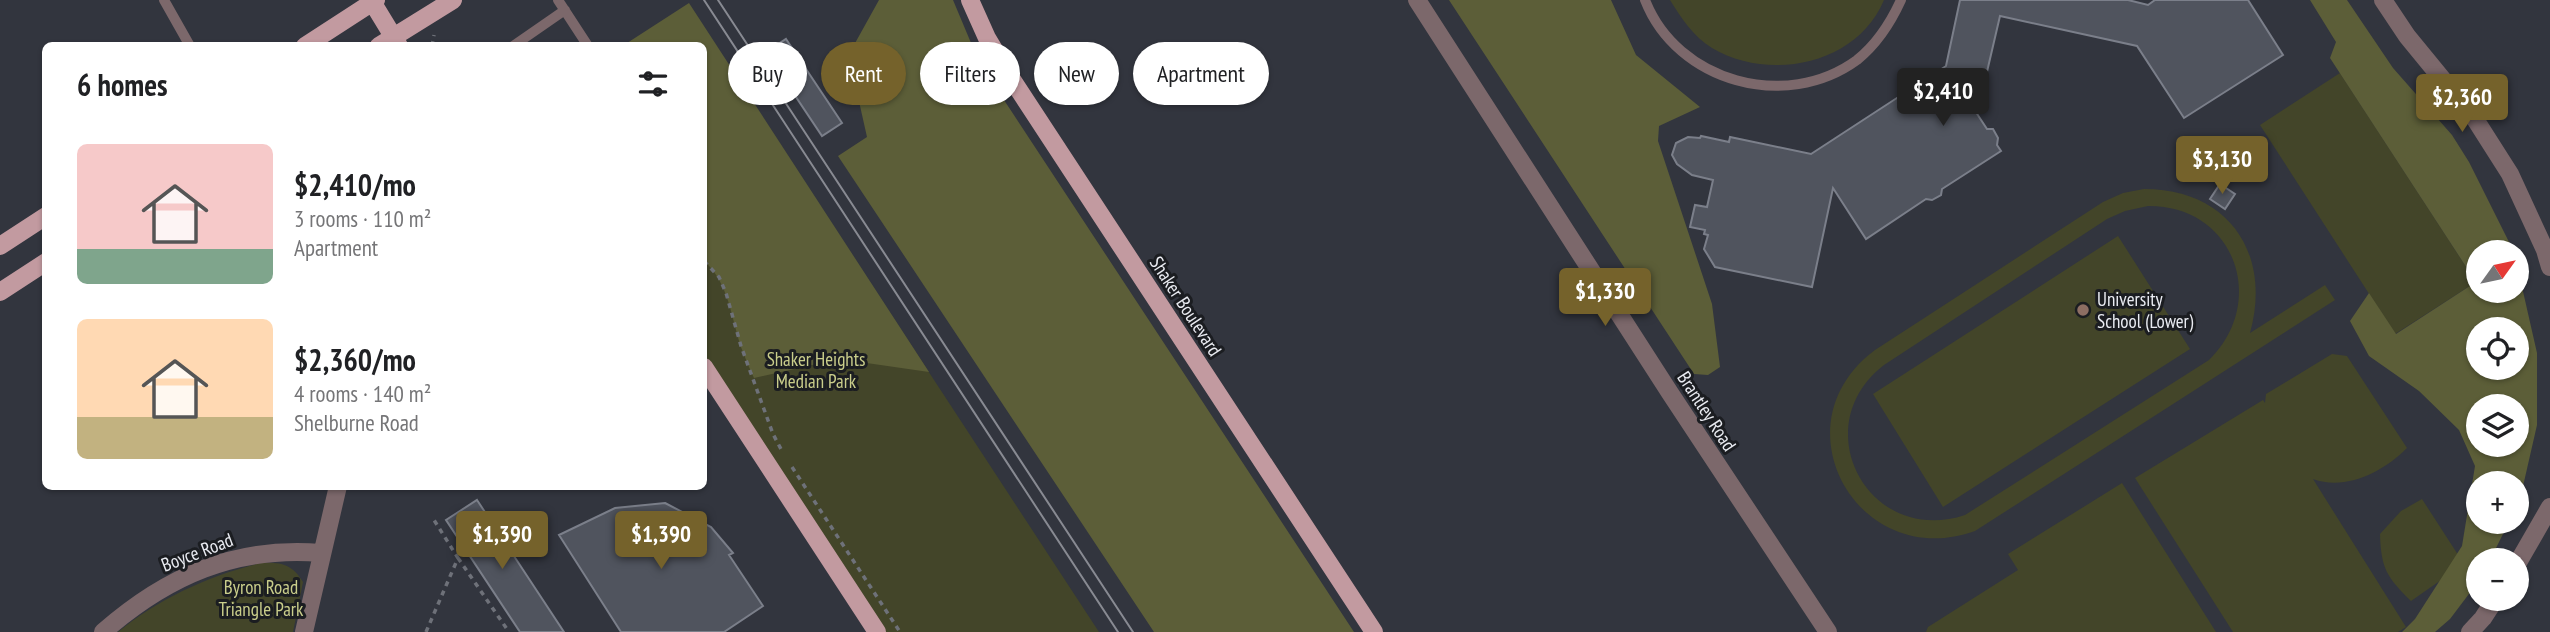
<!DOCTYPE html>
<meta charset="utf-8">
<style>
body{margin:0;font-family:"PT Sans Narrow",sans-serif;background:#f6f6f6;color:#202124;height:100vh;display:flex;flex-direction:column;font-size:26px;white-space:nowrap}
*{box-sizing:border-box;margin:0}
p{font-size:23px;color:#757577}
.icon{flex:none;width:38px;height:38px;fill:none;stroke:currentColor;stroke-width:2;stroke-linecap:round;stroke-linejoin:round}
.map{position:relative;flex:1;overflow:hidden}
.details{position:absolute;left:42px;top:42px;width:665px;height:448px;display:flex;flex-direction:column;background:#fff;border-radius:10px;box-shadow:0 2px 5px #0004}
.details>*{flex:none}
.top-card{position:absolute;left:728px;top:42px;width:665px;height:63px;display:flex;gap:14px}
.needle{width:46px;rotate:57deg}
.tools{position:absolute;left:2466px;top:240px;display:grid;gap:14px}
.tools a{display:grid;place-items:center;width:63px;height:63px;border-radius:50%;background:#fff;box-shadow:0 2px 5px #0004;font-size:35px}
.price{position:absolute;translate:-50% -60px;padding:0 16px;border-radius:7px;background:#75622b;color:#fff;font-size:23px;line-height:46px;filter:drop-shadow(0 2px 4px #0008)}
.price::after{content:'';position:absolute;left:50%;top:42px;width:21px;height:16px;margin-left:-10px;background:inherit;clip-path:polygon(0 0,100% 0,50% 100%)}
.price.on{background:#222;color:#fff}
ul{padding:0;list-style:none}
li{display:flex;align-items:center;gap:21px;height:175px;padding:0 35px}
li span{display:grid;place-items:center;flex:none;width:196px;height:140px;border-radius:10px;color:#555}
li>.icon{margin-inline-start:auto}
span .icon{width:84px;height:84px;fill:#fffc;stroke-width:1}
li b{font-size:30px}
h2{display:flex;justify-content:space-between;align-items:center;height:84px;padding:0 35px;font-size:30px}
.pill{padding:0 24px;border-radius:32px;background:#fff;box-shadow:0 2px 5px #0004;font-size:24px;line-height:63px}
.pill.on{background:#75622b;color:#fff}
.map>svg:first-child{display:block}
.green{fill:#434529;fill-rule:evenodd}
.forest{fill:#5c5e38;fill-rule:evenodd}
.building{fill:#50545e;stroke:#7b7f8a;stroke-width:2}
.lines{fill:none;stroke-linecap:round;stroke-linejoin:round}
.path{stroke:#6e7179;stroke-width:3.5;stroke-dasharray:5 5;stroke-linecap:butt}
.lane{stroke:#7c686b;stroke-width:10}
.street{stroke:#7c686b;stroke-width:18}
.primary{stroke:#c29aa0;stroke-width:18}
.tram{stroke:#888a92;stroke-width:2}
.education-dot{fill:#8d6e63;stroke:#1b1d21;stroke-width:2.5}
.labels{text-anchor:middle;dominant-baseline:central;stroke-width:6;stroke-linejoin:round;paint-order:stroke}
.poi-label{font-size:19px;fill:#eaecf2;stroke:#1b1d21;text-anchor:start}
.street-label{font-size:19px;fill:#eaecf2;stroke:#1b1d21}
.park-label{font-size:19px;fill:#cace8b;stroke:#1b1d21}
</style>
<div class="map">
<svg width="2550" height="632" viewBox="0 0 2550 632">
<rect width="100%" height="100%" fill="#32353e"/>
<path class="green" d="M1670 0H1884C1857 65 1769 82 1712 48 1694 37 1681 18 1670 0Z
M2340 73 2476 282 2395 334 2260 125Z
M754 105 1099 632H877L704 367V138Z
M2144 189C2229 189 2272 254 2250 333L2325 285 2335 300 1975 531C1859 573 1774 425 1875 350L2103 202 2123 193ZM2148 206C2234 205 2269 301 2209 360L1965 515C1869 547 1804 427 1884 365L2107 219 2125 211Z
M2118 236 2190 349 1943 507 1873 394Z
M2332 354 2347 356 2407 448C2383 472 2346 491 2313 479L2406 627 2398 632H2233L2135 478 2263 400 2265 403 2266 394Z
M2122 483 2216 632H1926L1928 627 2018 570 2008 554Z
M2422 499 2464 564 2411 601C2387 577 2381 569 2380 534L2401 511Z
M261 563C281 562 292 564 303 582L293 632H118C158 599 210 575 261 563Z"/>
<path class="forest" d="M879 0H953L979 62 1354 632H1154L838 156 867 137 856 88 854 45Z
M1449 0H1611L1636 55 1700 107 1659 126 1658 141 1712 304 1720 367 1708 375 1694 374Z
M2310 0H2347L2393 68 2452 135 2469 162 2514 252H2478V290H2516L2517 265 2537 353V425L2521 495 2517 505 2516 483H2478V522H2509L2490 560H2478V582L2450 619 2435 632H2402L2415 619 2462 546 2475 466 2459 430 2419 391 2369 356 2350 321 2369 293 2396 334 2476 282 2330 58 2336 42ZM2516 329V368H2478V329ZM2516 406V444H2478V406Z
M689 3 929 372 839 359 754 378C749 368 745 357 741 347 731 317 729 283 704 261V46L624 45Z"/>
<path class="building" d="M1960 0H2128L2148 5 2155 0H2248L2283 55 2184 118 2137 46 2000 16 1983 89 1968 100 1987 129H1993L1998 138 1997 145 2001 151 1942 189 1941 195 1932 200 1926 199 1866 239 1833 188 1812 287 1715 267 1704 249 1708 235 1704 234 1705 230 1690 227 1695 205 1707 207 1713 180 1692 175 1677 164 1672 155 1676 143 1688 137 1700 138 1701 136 1729 142 1730 137 1811 154 1946 66Z
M786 39 842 123 822 136 766 52Z
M2220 184 2235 194 2225 209 2210 199Z
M477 500 564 632H520L446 520Z
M665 503 711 527 733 553 729 555 763 606 724 632H621L559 535 615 508Z"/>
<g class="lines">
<path class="path" d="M432 46 434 35
M704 261 719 277 726 293 741 346 773 434 782 451
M792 467 900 632
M458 558 509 632
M426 632 458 558 434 520"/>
<path class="lane" d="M164 0 190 46
M558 0 588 46
M1645 0C1677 82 1786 112 1857 60 1877 44 1891 22 1901 0
M513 46 565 10"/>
<path class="street" d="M1417 0 1670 393 1828 632
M2383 0 2407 36 2475 119 2510 174 2545 250 2550 267
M2516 566 2550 507
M103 632C167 576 235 546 321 553
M304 632 338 486
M2470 632 2483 618 2496 598"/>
<path class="primary" d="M371 0 399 46
M970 0 987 38 1011 78 1374 632
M305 46 376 0
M379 46 453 0
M0 246 46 216
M0 292 46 262
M704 367 877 632"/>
<path class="tram" d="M704 0 1118 632
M718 0 1133 632"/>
</g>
<circle class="education-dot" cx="2083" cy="310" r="7"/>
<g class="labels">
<g class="poi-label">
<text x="2097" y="299">University<tspan x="2097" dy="22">School (Lower)</tspan></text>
</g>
<g class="street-label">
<text transform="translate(1186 306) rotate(57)">Shaker Boulevard</text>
<text transform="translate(1707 411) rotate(57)">Brantley Road</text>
<text transform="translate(197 552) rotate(-21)">Boyce Road</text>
</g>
<g class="park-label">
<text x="816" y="359">Shaker Heights<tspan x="816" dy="22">Median Park</tspan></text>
<text x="261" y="587">Byron Road<tspan x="261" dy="22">Triangle Park</tspan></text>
</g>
</g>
</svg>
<div class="tools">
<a><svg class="needle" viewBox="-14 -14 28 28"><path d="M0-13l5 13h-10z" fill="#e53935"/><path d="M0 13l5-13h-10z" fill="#757577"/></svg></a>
<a><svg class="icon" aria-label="locate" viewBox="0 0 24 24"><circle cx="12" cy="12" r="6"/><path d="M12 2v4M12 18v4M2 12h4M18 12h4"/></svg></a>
<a><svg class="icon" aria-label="layers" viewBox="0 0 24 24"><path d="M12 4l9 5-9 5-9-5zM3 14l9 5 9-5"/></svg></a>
<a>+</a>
<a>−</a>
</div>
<b class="price on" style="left:1943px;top:128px">$2,410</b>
<b class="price" style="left:2462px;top:134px">$2,360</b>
<b class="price" style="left:2222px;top:196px">$3,130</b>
<b class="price" style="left:1605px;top:328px">$1,330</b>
<b class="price" style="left:502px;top:571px">$1,390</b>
<b class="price" style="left:661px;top:571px">$1,390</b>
<div class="top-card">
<a class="pill">Buy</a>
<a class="pill on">Rent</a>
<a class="pill">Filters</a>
<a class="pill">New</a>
<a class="pill">Apartment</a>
</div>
<section class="details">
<h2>6 homes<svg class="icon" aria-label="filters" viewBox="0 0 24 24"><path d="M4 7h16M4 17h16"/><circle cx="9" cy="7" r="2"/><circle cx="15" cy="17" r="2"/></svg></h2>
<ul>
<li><span style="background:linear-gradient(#f6c9c9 75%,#7fa58c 0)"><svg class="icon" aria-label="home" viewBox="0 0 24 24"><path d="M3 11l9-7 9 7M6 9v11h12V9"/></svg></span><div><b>$2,410/mo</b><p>3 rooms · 110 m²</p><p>Apartment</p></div></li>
<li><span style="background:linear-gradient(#ffd9b3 70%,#c2b280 0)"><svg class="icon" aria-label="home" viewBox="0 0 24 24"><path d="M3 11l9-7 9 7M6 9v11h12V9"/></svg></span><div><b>$2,360/mo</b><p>4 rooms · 140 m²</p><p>Shelburne Road</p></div></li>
</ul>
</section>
</div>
